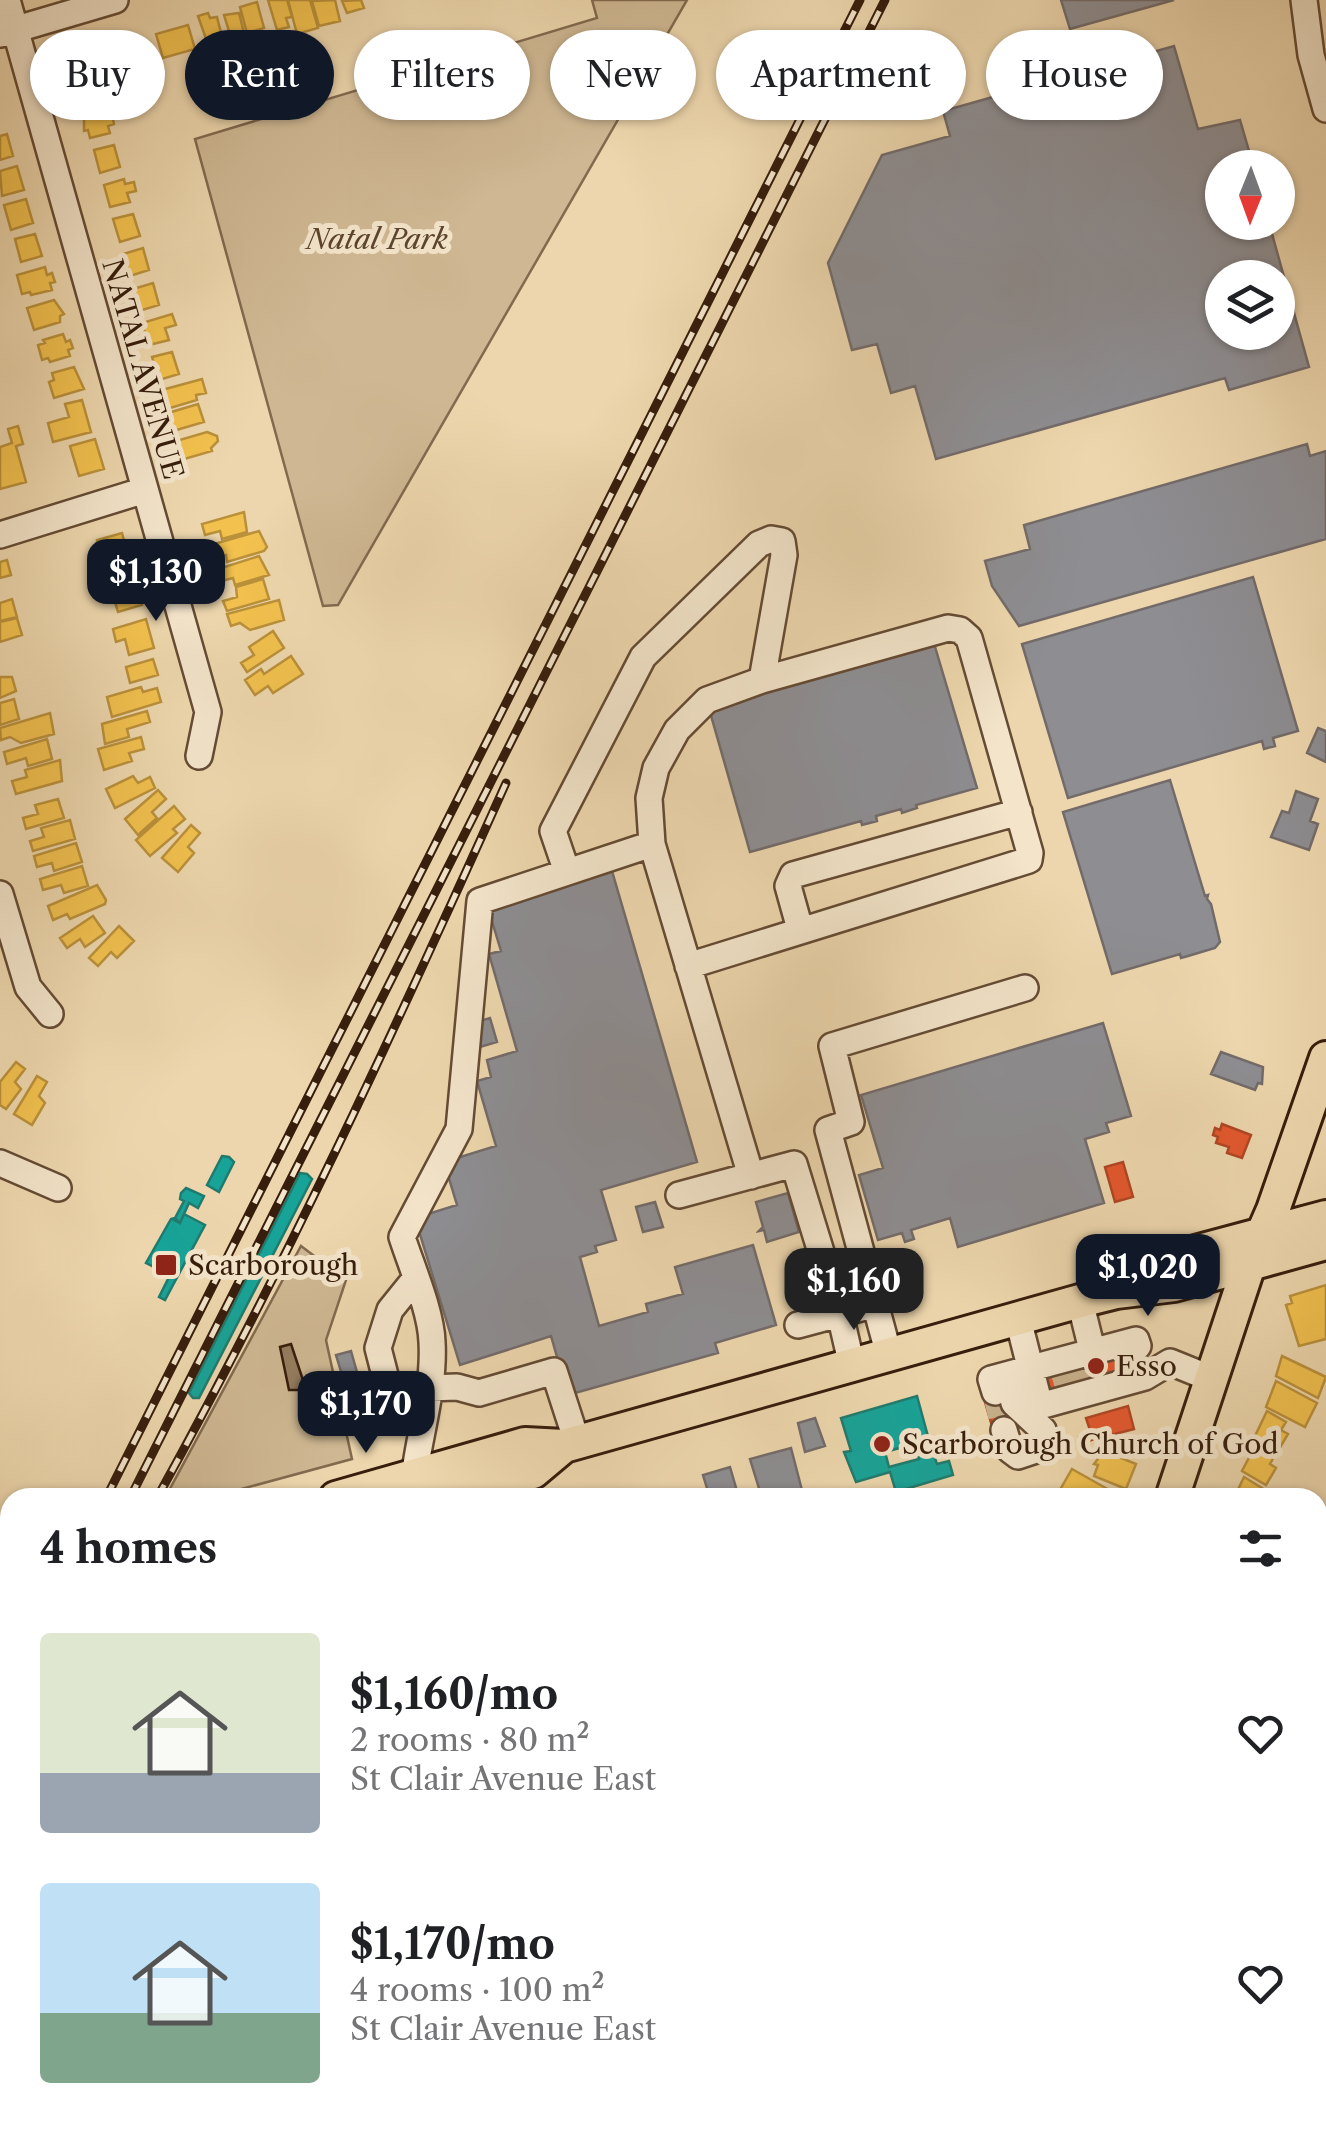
<!DOCTYPE html>
<meta charset="utf-8">
<style>
body{margin:0;font-family:"Libre Caslon Text",serif;background:#f2f2f2;color:#202124;height:100vh;display:flex;flex-direction:column;font-size:38px;white-space:nowrap}
*{box-sizing:border-box;margin:0}
p{font-size:32px;color:#757577}
.icon{flex:none;width:55px;height:55px;fill:none;stroke:currentColor;stroke-width:2;stroke-linecap:round;stroke-linejoin:round}
.map{position:relative;flex:1;overflow:hidden}
.drawer{position:absolute;left:0px;top:1488px;width:1328px;height:642px;display:flex;flex-direction:column;background:#fff;border-radius:30px 30px 0 0;box-shadow:0 2px 8px #0004}
.drawer>*{flex:none}
.top-card{position:absolute;left:30px;top:30px;width:1268px;height:90px;display:flex;gap:20px}
.needle{width:65px;rotate:181deg}
.controls{position:absolute;left:1205px;top:150px;display:grid;gap:20px}
.controls a{display:grid;place-items:center;width:90px;height:90px;border-radius:50%;background:#fff;box-shadow:0 2px 8px #0004;font-size:50px}
.price{position:absolute;translate:-50% -85px;padding:0 22px;border-radius:20px;background:#111827;color:#fff;font-size:32px;line-height:65px;filter:drop-shadow(0 2px 5px #0008)}
.price::after{content:'';position:absolute;left:50%;top:60px;width:30px;height:22px;margin-left:-15px;background:inherit;clip-path:polygon(0 0,100% 0,50% 100%)}
.price.selected{background:#222;color:#fff}
ul{padding:0;list-style:none}
li{display:flex;align-items:center;gap:30px;height:250px;padding:0 40px}
li span{display:grid;place-items:center;flex:none;width:280px;height:200px;border-radius:10px;color:#555}
li>.icon{margin-inline-start:auto}
span .icon{width:120px;height:120px;fill:#fffc;stroke-width:1}
li b{font-size:42px}
h2{display:flex;justify-content:space-between;align-items:center;height:120px;padding:0 40px;font-size:42px}
.tag{padding:0 35px;border-radius:45px;background:#fff;box-shadow:0 2px 8px #0004;font-size:35px;line-height:90px}
.tag.selected{background:#111827;color:#fff}
.map>svg:first-child{display:block}
.green{fill:#ceb792;stroke:#826a4f;stroke-width:2.5}
.homes{fill:#f2c14e;stroke:#ba903a;stroke-width:2.5}
.shops{fill:#e4572e;stroke:#b04624;stroke-width:2.5}
.public{fill:#17a398;stroke:#207b6e;stroke-width:2.5}
.industry{fill:#8d8d92;stroke:#736b6a;stroke-width:2.5;fill-rule:evenodd}
.building{fill:#957d60;stroke:#361d0c;stroke-width:2.5}
.lines{fill:none;stroke-linecap:round;stroke-linejoin:round}
.minor-tunnel{stroke:#c8b18d;stroke-width:25;stroke-dasharray:25 12;stroke-linecap:butt}
.minor-casing{stroke:#644b34;stroke-width:30}
.major-casing{stroke:#361d0c;stroke-width:38}
.minor{stroke:#f3e4ca;stroke-width:25}
.major{stroke:#edd6ad;stroke-width:32}
.rail-casing{stroke:#361d0c;stroke-width:9}
.rail{stroke:#f3e4ca;stroke-width:5;stroke-dasharray:15;stroke-linecap:butt}
.poi-dot{fill:#8f2418;stroke:#f3e4ca;stroke-width:4}
.labels{text-anchor:middle;dominant-baseline:central;stroke-width:10;stroke-linejoin:round;paint-order:stroke}
.park-label{font-size:28px;font-style:italic;fill:#5c442e;stroke:#f3e4ca}
.street-label{font-size:28px;fill:#361d0c;stroke:#f3e4ca}
.poi-label{font-size:28px;fill:#361d0c;stroke:#f3e4ca;text-anchor:start}
</style>
<div class="map">
<svg width="1326" height="2129" viewBox="0 0 1326 2129">
<rect width="100%" height="100%" fill="#edd6ad"/>
<filter id="stains"><feTurbulence type="fractalNoise" baseFrequency=".002" numOctaves="4"/><feColorMatrix values="0 0 0 0 .2 0 0 0 0 .09 0 0 0 0 .02 0 0 0 .5 -.17"/></filter>
<radialGradient id="worn" r=".72"><stop offset=".6" stop-color="#630" stop-opacity="0"/><stop offset="1" stop-color="#630" stop-opacity=".3"/></radialGradient>
<path class="green" d="M592 0H687L338 605 323 606 195 139 597 18Z
M301 1246 346 1280 326 1340 352 1459 212 1497 165 1498Z"/>
<path class="homes" d="M268 0H287L292 17 286 18 289 27 277 30Z
M288 0H310L318 28 297 34Z
M335 0 340 21 319 26 312 1Z
M361 0 364 8 347 13 342 1Z
M257 2 264 28 247 33 240 7Z
M208 13 210 18 217 17 225 49 211 53 198 16Z
M239 13 246 41 233 44 224 15Z
M188 25 195 49 163 58 156 34Z
M116 39 121 57 70 67 64 48 87 42 88 47Z
M94 75 100 98 81 104 71 89 76 88 74 81Z
M104 110 105 117 112 115 114 124 108 126 110 133 90 138 88 130 84 131V116Z
M7 134 13 156 0 160V136Z
M114 145 120 167 100 173 94 150Z
M17 166 24 190 2 196 0 171Z
M124 179 125 184 134 182 136 191 127 193 130 202 110 207 104 185Z
M26 199 33 223 11 230 4 205Z
M133 214 140 236 120 242 113 219Z
M35 234 42 256 21 262 15 239Z
M143 248 149 270 130 276 123 254Z
M45 267 47 275 52 273 55 282 50 283 52 290 31 295 30 292 22 294 17 275Z
M153 283 159 305 139 311 133 289Z
M54 300 64 314 60 316V322L34 330 27 308Z
M172 314 176 325 165 328 169 340 149 345 142 323Z
M63 334 66 342 70 340 73 348 68 350 70 356 50 362 48 358 42 360 38 345 45 343 43 340Z
M172 352 179 374 159 380 152 357Z
M74 367 84 389 54 398 49 382 54 380 52 373Z
M202 379 206 393 196 395 197 400 167 409 162 390Z
M82 400 91 432 53 442 48 423 69 417 65 404Z
M198 404 204 422 173 431 169 427 168 413Z
M18 426 23 444 16 446 26 482 0 489V447L12 443 8 429Z
M207 432 217 436 218 441 211 448 212 451 181 460 176 441Z
M95 439 104 469 79 476 70 446Z
M244 512 247 532 222 539 220 531 205 535 202 524Z
M259 531 267 547 264 551 227 562 226 555 211 559 207 546Z
M122 533 130 563 105 569 97 540Z
M259 556 269 575 235 585 233 578 218 582 215 570Z
M7 560 11 575 0 578V562Z
M134 576 142 605 118 612 109 582Z
M263 579 269 599 227 611 223 601 237 597 236 587Z
M12 599 17 617 0 621V603Z
M279 600 284 620 250 630 240 623 231 626 227 614Z
M17 618 22 635 0 642V622Z
M146 619 154 648 129 655 125 639 116 642 113 629Z
M273 631 284 648 247 672 241 663 254 655 249 647Z
M291 656 303 674 273 693 268 686 255 695 245 680 261 669 264 674Z
M153 659 158 675 130 683 126 667Z
M0 677H12L16 691 0 698Z
M141 687 143 692 157 688 161 702 112 717 107 697Z
M14 699 19 719 0 725V703Z
M147 711 150 722 127 729 129 737 105 744 102 724Z
M50 713 54 734 21 743 10 737 1 740 0 728Z
M141 737 144 749 129 753 132 761 104 770 98 749Z
M47 739 52 759 28 766 26 758 7 764 4 752Z
M60 760 62 781 16 794 12 781 27 777 25 770Z
M133 776 138 783 150 777 155 788 115 808 106 789Z
M158 790 166 799 152 812 157 818 138 835 125 819Z
M58 799 64 818 26 829 23 818 38 814 35 805Z
M174 806 185 819 173 829 177 833 150 856 136 840Z
M70 820 75 839 33 851 30 841 44 837 41 828Z
M191 825 200 833 188 847 194 853 178 872 162 858Z
M76 843 82 862 54 871 52 863 37 867 34 856Z
M82 866 88 886 64 893 61 885 43 890 40 879Z
M97 885 106 900 105 904 70 919 67 914 53 920 48 906Z
M93 916 105 933 85 947 80 939 67 948 60 938Z
M119 926 134 941 117 958 111 952 98 966 89 958Z
M16 1062 25 1069 15 1082 21 1089 6 1109 0 1105V1082Z
M37 1076 47 1082 39 1096 45 1103 32 1125 14 1114Z
M1326 1285V1339L1299 1346 1286 1305 1292 1303 1290 1296Z
M1282 1356 1326 1377 1318 1398 1276 1376Z
M1276 1381 1317 1403 1305 1427 1266 1407Z
M1267 1411 1286 1422 1281 1430 1288 1434 1278 1451 1254 1438Z
M1256 1444 1275 1455 1270 1464 1276 1468 1266 1485 1242 1471Z
M1104 1451 1136 1464 1126 1489 1094 1476 1098 1465 1094 1464Z
M1072 1469 1111 1491 1108 1498 1057 1495Z
M1244 1477 1262 1488 1257 1498H1234Z
M1325 1520 1326 1521V1550L1318 1545V1526Z
M1318 1558 1326 1563V1586L1318 1581Z
M1318 1586 1326 1591 1325 1614 1318 1610Z
M1318 1794 1326 1796V1822L1318 1820Z
M297 2120H303L306 2129H268Z
M501 2120H538V2121L503 2129Z
M981 2120H1017L1018 2124 1015 2129H995Z
M1237 2120H1254L1257 2129H1212Z"/>
<path class="shops" d="M1222 1124 1251 1135 1242 1158 1227 1153 1229 1147 1216 1143 1218 1137 1213 1135 1215 1128 1220 1130Z
M1123 1162 1133 1197 1115 1202 1105 1167Z
M1142 1345 1148 1365 1047 1394 1041 1374Z
M1002 1390 1012 1428 994 1433 983 1395Z
M1128 1406 1134 1429 1080 1443 1079 1437 1091 1433 1086 1418Z"/>
<path class="public" d="M222 1156 229 1157 234 1162 219 1192 207 1185Z
M300 1173 307 1174 312 1179 199 1398H193L189 1393Z
M186 1188 204 1196 198 1208 189 1203 180 1223 174 1220 184 1201 180 1199 181 1193Z
M184 1214 205 1225 165 1300 159 1297 170 1275 146 1263 171 1219 175 1218 180 1223Z
M917 1396 929 1440 885 1452 889 1467 919 1459 917 1451 931 1447 937 1464 949 1461 953 1475 896 1492 890 1472 856 1482 844 1452 851 1451 841 1418Z"/>
<path class="industry" d="M1061 0H1174L1070 29Z
M1174 46 1198 129 1240 120 1254 168H1222V222L1269 223 1309 367 1229 390 1225 378 936 459 915 386 891 393 877 344 852 350 828 263 882 155 950 136 943 111ZM1222 278H1278V332H1222Z
M1307 444 1310 456 1326 451V539L1019 626 992 586 985 561 1030 549 1024 525Z
M1253 577 1298 731 1273 738 1275 746 1264 749 1262 741 1068 798 1022 644Z
M933 640 977 788 916 805 917 808 902 813 901 809 876 816 877 821 862 825 861 821 750 852 708 705Z
M1318 728 1326 731V762L1307 753Z
M1170 780 1205 896 1208 895 1207 899 1211 904 1220 942 1215 948 1188 956 1181 958 1180 954 1112 974 1063 812Z
M1296 791 1318 799 1310 821 1318 824 1309 850 1271 837 1282 811 1289 813Z
M612 871 697 1162 601 1190 616 1240 595 1246 597 1252 580 1257 599 1326 648 1312 646 1304 683 1294 675 1267 753 1245 776 1325 715 1343 718 1353 568 1395 551 1336 460 1365 415 1218 457 1205 444 1162 496 1146 477 1081 491 1077 487 1060 517 1051 489 954 501 951 488 908Z
M490 1018 497 1042 480 1047 473 1023Z
M1103 1023 1131 1116 1106 1123 1109 1132 1085 1139 1104 1203 958 1247 950 1218 911 1230 914 1239 905 1242 902 1233 878 1240 859 1175 883 1168 861 1095Z
M1221 1052 1263 1067 1262 1084 1258 1083 1255 1090 1211 1074Z
M788 1193 799 1232 767 1242 764 1230 759 1231 763 1227 756 1202Z
M655 1202 663 1227 643 1232 636 1207Z
M351 1351 360 1383 346 1388 336 1355Z
M815 1418 825 1446 805 1452 798 1423Z
M791 1448 804 1498H762L750 1459Z
M730 1467 739 1498H710L703 1475Z"/>
<path class="building" d="M291 1344 305 1386 297 1390H289L280 1347Z"/>
<g class="lines">
<path class="minor-tunnel" d="M1079 1363 1085 1383
M1062 1368 1068 1388
M995 1392 1004 1430"/>
<g class="minor-casing">
<path id="minor" d="M7 0 208 712 199 756
M1304 0 1311 55 1326 109
M0 34 115 0
M0 535 145 490
M567 872 553 831 643 657 759 544 771 539 782 541 784 555 762 680 707 700 677 730 656 768 649 798 652 844
M0 894 28 987 50 1014
M800 929 788 886 793 875 1019 812
M688 966 1029 860 1030 853 969 638 960 630 948 628 762 680
M0 1163 58 1188
M679 1195 794 1164 840 1314 852 1366
M1080 1301 1094 1358
M1018 1319 1040 1406 1145 1377 1170 1362 1212 1379
M798 1325 876 1304
M889 1355 828 1130 851 1122 832 1046 1025 988
M388 1387 378 1348 390 1310 415 1279
M428 1388 457 1387 479 1393 554 1371 577 1442
M995 1392 991 1379 1136 1340 1138 1346
M1004 1430 1010 1450 1018 1456 1042 1448 1043 1430 1014 1403 1007 1375
M412 1498C415 1446 435 1394 432 1342 431 1311 412 1268 402 1237L459 1129 480 901 652 844 751 1176
M1318 1722 1326 1708
M106 2120 108 2129
M339 2120 342 2129
M576 2120 579 2129
M1167 2120 1170 2129
M1075 2129 1081 2120"/>
</g>
<g class="major-casing">
<path id="major" d="M1119 1290 1158 1262 1326 1217
M336 1498 525 1444 564 1446 1080 1301 1116 1292 1174 1285 1326 1243
M433 1498 533 1472 564 1446
M1172 1498 1249 1265 1273 1210 1326 1058
M0 1596 10 1593
M0 1626 10 1623
M822 2129 827 2120"/>
</g>
<use href="#minor" class="minor"/>
<use href="#major" class="major"/>
<g class="rail-casing">
<path id="rail" d="M106 1498 860 0
M130 1498 885 0
M157 1498C286 1265 397 1025 506 783
M0 1706 10 1686
M0 1732 10 1712
M0 1755 10 1735
M0 1782 10 1764"/>
</g>
<use href="#rail" class="rail"/>
</g>
<g class="poi-dot">
<rect x="154" y="1253" width="24" height="24" rx="5"/>
<circle cx="1096" cy="1366" r="10"/>
<circle cx="882" cy="1444" r="10"/>
</g>
<g class="labels">
<g class="park-label">
<text x="377" y="239">Natal Park</text>
</g>
<g class="street-label">
<text transform="translate(143 369) rotate(74)">NATAL AVENUE</text>
</g>
<g class="poi-label">
<text x="188" y="1265">Scarborough</text>
<text x="1116" y="1366">Esso</text>
<text x="902" y="1444">Scarborough Church of God</text>
</g>
</g>
<rect width="100%" height="100%" filter="url(#stains)"/>
<rect width="100%" height="100%" fill="url(#worn)"/>
</svg>
<div class="controls">
<a><svg class="needle" viewBox="-14 -14 28 28"><path d="M0-13l5 13h-10z" fill="#e53935"/><path d="M0 13l5-13h-10z" fill="#757577"/></svg></a>
<a><svg class="icon" aria-label="layers" viewBox="0 0 24 24"><path d="M12 4l9 5-9 5-9-5zM3 14l9 5 9-5"/></svg></a>
</div>
<b class="price" style="left:156px;top:624px">$1,130</b>
<b class="price" style="left:1148px;top:1319px">$1,020</b>
<b class="price selected" style="left:854px;top:1333px">$1,160</b>
<b class="price" style="left:366px;top:1456px">$1,170</b>
<div class="top-card">
<a class="tag">Buy</a>
<a class="tag selected">Rent</a>
<a class="tag">Filters</a>
<a class="tag">New</a>
<a class="tag">Apartment</a>
<a class="tag">House</a>
</div>
<section class="drawer">
<h2>4 homes<svg class="icon" aria-label="filters" viewBox="0 0 24 24"><path d="M4 7h16M4 17h16"/><circle cx="9" cy="7" r="2"/><circle cx="15" cy="17" r="2"/></svg></h2>
<ul>
<li><span style="background:linear-gradient(#dfe7d0 70%,#9aa5b1 0)"><svg class="icon" aria-label="home" viewBox="0 0 24 24"><path d="M3 11l9-7 9 7M6 9v11h12V9"/></svg></span><div><b>$1,160/mo</b><p>2 rooms · 80 m²</p><p>St Clair Avenue East</p></div><svg class="icon" aria-label="heart" viewBox="0 0 24 24"><path d="M12 20l-8-8c-3-5 5-10 8-4 3-6 11-1 8 4z"/></svg></li>
<li><span style="background:linear-gradient(#bfe0f5 65%,#7fa58c 0)"><svg class="icon" aria-label="home" viewBox="0 0 24 24"><path d="M3 11l9-7 9 7M6 9v11h12V9"/></svg></span><div><b>$1,170/mo</b><p>4 rooms · 100 m²</p><p>St Clair Avenue East</p></div><svg class="icon" aria-label="heart" viewBox="0 0 24 24"><path d="M12 20l-8-8c-3-5 5-10 8-4 3-6 11-1 8 4z"/></svg></li>
</ul>
</section>
</div>
